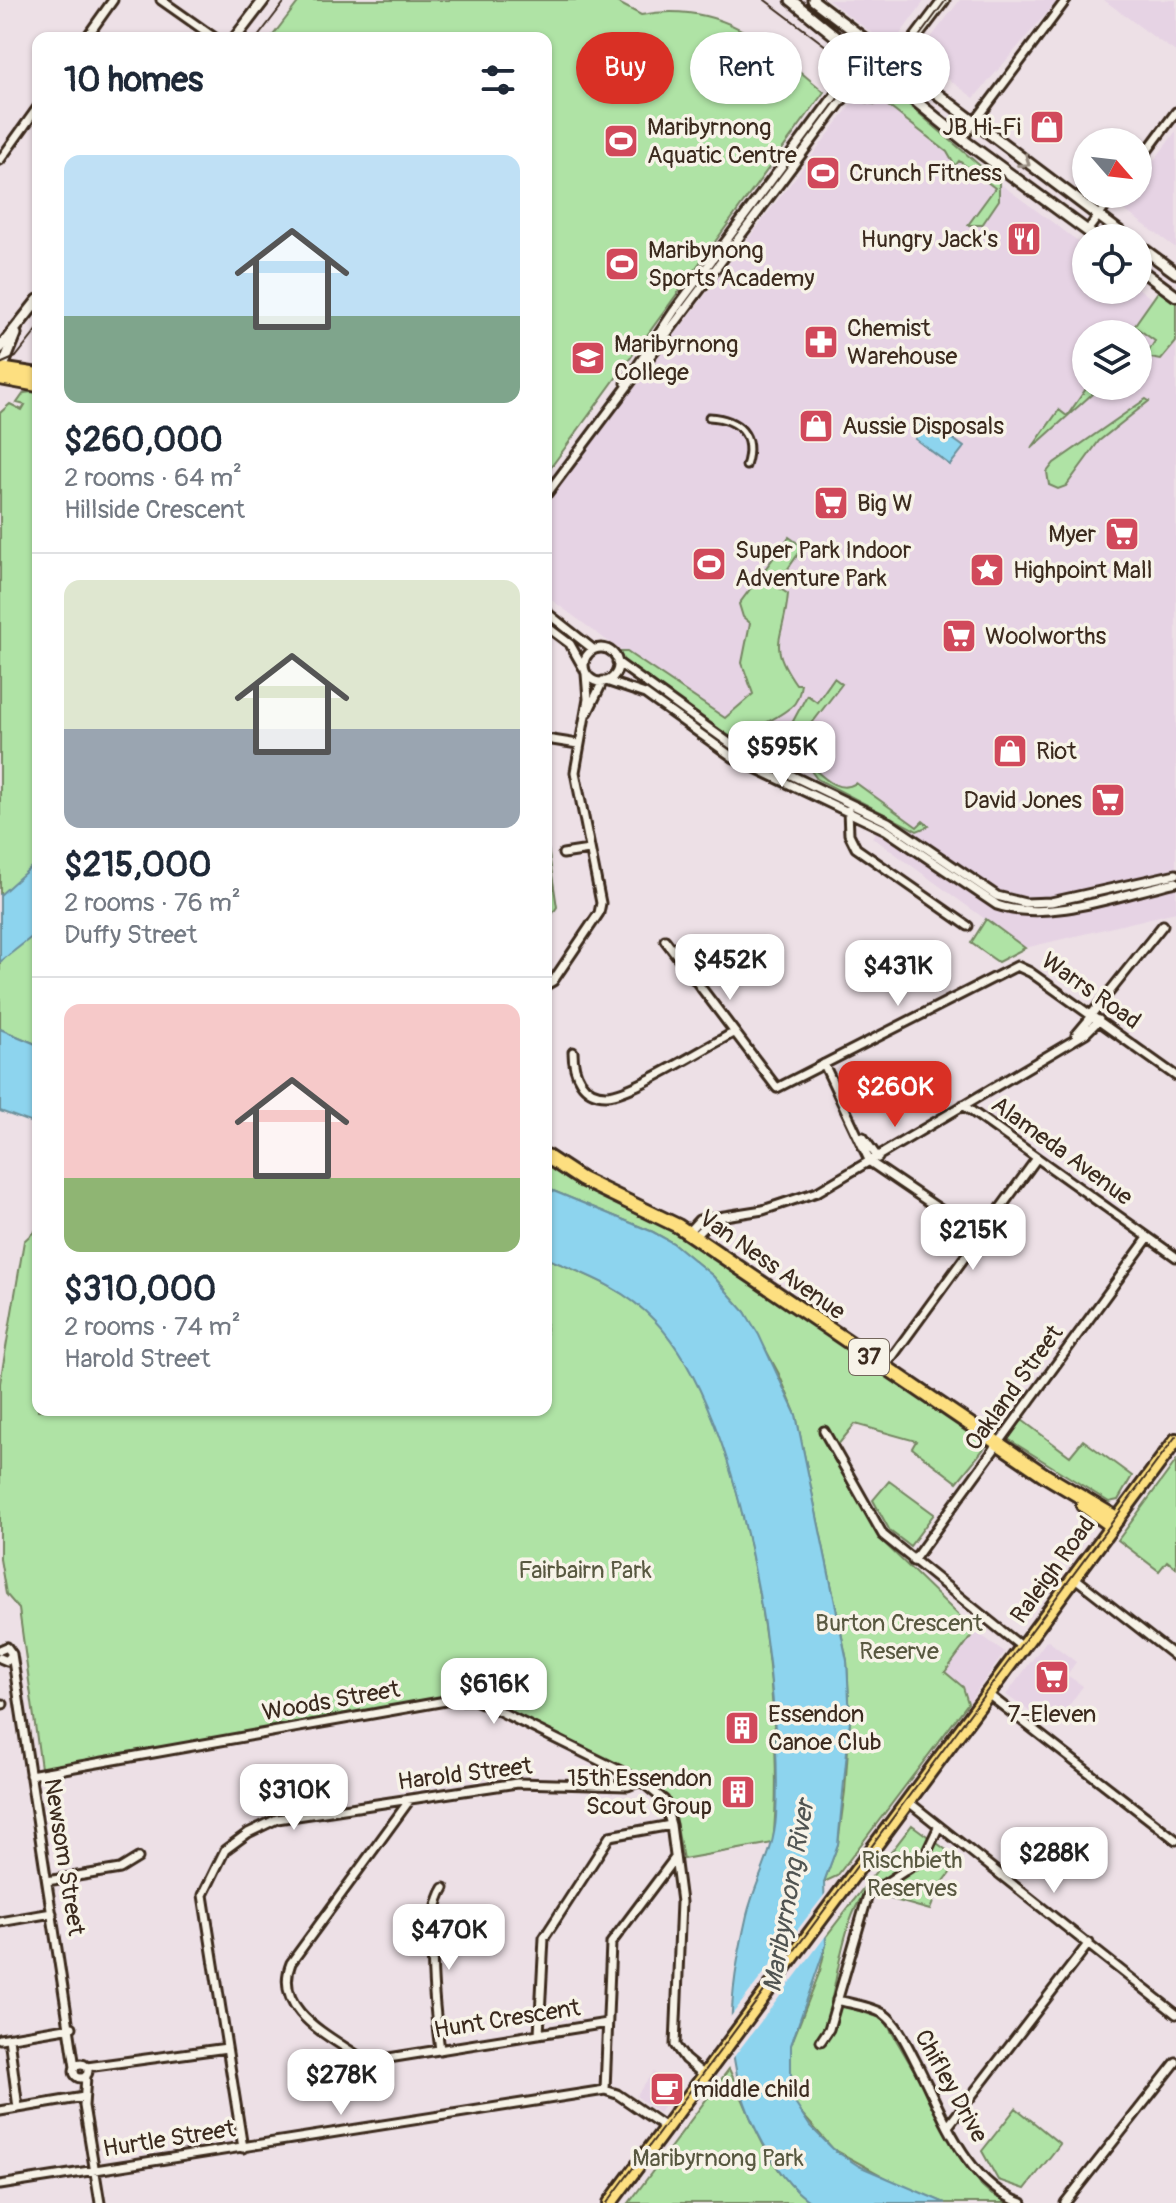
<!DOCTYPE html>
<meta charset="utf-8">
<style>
body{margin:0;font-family:Pangolin,sans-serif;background:#f2f2f3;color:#1f2937;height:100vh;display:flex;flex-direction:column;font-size:30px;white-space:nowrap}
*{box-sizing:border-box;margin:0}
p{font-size:26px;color:#747a83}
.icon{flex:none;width:44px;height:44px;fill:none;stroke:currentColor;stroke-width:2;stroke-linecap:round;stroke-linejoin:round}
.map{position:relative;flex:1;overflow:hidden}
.drawer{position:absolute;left:32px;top:32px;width:520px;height:1384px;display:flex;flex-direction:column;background:#fff;border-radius:16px;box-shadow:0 2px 6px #0004}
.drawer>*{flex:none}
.hud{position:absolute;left:576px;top:32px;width:480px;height:72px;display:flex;gap:16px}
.needle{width:52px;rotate:118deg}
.buttons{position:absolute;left:1072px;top:128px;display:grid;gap:16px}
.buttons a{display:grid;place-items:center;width:80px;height:80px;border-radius:50%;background:#fff;box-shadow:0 2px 6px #0004;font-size:40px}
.price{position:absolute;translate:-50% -68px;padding:0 18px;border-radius:16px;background:#fff;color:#222;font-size:26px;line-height:52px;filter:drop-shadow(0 2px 4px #0008)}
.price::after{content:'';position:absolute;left:50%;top:48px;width:24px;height:18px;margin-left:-12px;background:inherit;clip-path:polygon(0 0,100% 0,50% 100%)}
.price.active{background:#d93025;color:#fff}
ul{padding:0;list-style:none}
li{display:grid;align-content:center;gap:16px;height:424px;padding:0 32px}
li+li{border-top:2px solid #e0e1e3}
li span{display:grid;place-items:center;height:248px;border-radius:16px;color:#555}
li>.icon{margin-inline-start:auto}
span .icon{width:144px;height:144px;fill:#fffc;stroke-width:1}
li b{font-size:34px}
h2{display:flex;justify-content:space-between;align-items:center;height:96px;padding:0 32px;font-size:34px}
.chip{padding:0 28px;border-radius:36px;background:#fff;box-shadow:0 2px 6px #0004;font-size:28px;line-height:72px}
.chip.active{background:#d93025;color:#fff}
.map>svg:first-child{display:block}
.built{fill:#e6d3e4;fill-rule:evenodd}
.green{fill:#afe3a5;stroke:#758662;stroke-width:2}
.water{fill:#8dd4ee;stroke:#6c909b;stroke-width:2}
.pier{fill:#ede0e6}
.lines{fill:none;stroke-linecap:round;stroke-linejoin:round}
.pedestrian-casing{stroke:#3b2a1e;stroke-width:11}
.minor-casing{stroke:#3b2a1e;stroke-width:13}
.tertiary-casing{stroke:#3b2a1e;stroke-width:15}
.primary-casing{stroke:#3b2a1e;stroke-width:18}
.pedestrian{stroke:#f7f3e8;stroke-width:5}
.minor{stroke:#f7f3e8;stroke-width:7}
.tertiary{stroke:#f7f3e8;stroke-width:9}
.primary{stroke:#fddf80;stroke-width:12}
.tram{stroke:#3b2a1e;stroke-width:2}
.oneway{stroke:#998e83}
.labels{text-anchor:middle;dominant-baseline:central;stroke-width:7;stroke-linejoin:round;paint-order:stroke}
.shield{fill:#f7f3e8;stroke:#73665b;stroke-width:2}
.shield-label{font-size:22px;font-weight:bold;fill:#3b2a1e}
.poi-label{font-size:24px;fill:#3b2a1e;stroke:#f7f3e8;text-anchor:start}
.street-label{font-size:24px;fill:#3b2a1e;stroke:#f7f3e8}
.park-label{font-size:24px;fill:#585840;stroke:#f7f3e8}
.water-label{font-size:26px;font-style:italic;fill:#505452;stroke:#f7f3e8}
</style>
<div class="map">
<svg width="1176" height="2203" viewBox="0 0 1176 2203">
<rect width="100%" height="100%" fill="#ede0e6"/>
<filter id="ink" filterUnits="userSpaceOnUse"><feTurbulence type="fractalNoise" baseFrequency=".0125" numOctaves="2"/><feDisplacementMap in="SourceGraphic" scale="16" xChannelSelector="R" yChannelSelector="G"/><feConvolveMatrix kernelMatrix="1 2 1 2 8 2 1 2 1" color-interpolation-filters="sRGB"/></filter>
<g filter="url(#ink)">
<path class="built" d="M828 0H925L894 43H885Z
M960 0H1058L974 98 917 56Z
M1104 0H1176V52L1158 40Z
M866 85 1086 247V290L1138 288 1176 318V912L1025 948 872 837 890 812 730 730 546 596V503ZM1086 334H1138V386H1086Z
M1176 131V248L1120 207 1129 194H1138V182Z
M975 1631 1005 1652 968 1703 963 1687 945 1673Z
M1047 1640 1076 1662 1067 1675 1083 1686 1053 1728 1006 1695Z
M653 2072 677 2088 659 2113 636 2096Z"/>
<path class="green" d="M300 0H613L641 15C721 0 768 44 824 92L546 474V38H271Z
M869 78 879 79 999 182V200L982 225H968L995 188 959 161 955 166 947 152 874 95 869 99 874 104 851 99 858 84Z
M1160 289 1176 301V342L1161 360 1145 357 1155 341 1134 326Z
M1088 386H1101L1031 449 1059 410 1067 416Z
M32 392 38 393V1045L0 1029V413L10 404 22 410 25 405 17 403 24 393Z
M1146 399 1149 401 1099 441 1066 486 1058 489 1049 485 1047 472 1054 463Z
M789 537 803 547 776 586 788 594C784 642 766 641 796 684H801C800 692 798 702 791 707 777 718 743 737 726 736L621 661 620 652H627L725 718 753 694 742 663 750 623 743 617 739 604Z
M834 678 842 684 783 761 769 762 760 749 763 741 791 725 807 695 817 702Z
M807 748 812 751V767C824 778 839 794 856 783L917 827 923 821 929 826 917 831 817 779 806 764Z
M546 835 557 907 546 923Z
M986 919 1025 948 998 962 971 943Z
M546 1164 675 1230 987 1445 957 1482 912 1448 916 1441 855 1424 832 1452 882 1541 975 1631 945 1672 963 1687 968 1703 837 1876 824 1882 838 1844 845 1791 850 1720 847 1661 796 1415 779 1374 745 1312 713 1276 673 1243 653 1232 546 1188Z
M38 1228V1410H546V1258C585 1274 626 1289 656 1321 749 1420 787 1711 773 1843L683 1859 673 1806 654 1786 482 1703 465 1700 41 1768 19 1609 6 1594 0 1559V1383L24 1241Z
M1022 1420 1070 1456 1083 1440 1132 1476 1118 1500 1109 1502 1008 1439Z
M1176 1461V1568L1167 1561 1159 1571 1118 1540Z
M889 1481 934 1514 910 1546 890 1531 873 1500Z
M912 1825 960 1860 938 1889 930 1910 877 1895 879 1880C846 1898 839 1969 831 2002L884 2019 981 2185 992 2195 1011 2203H945L899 2185 833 2149 795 2106 790 2083 791 2045 820 1971 826 1945 824 1939Z
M729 2069C753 2118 765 2170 812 2203H629Z
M1016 2108 1060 2144 1025 2189 998 2180 982 2151Z"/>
<path class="water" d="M924 418 964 447 950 465 915 439 917 435 913 432Z
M38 861V932L0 962V895Z
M0 1029 38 1045V1125L0 1111Z
M546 1188 653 1232 673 1243 713 1276 745 1312 759 1335 796 1415 847 1661 850 1720 838 1844 824 1882 826 1945 791 2045V2097L810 2126 833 2149 859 2166 945 2203H812C788 2187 777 2168 763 2143 720 2066 728 1999 747 1915 755 1881 774 1853 776 1817 783 1689 745 1415 655 1321 626 1289 585 1274 546 1258Z"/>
<path class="pier" d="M828 1890V1933L730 2062 728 2020Z"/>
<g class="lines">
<g class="pedestrian-casing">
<path id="pedestrian" d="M709 417C739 419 756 435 746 466"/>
</g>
<g class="minor-casing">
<path id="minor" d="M161 0 215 38
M86 38 113 0
M962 139 1066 0
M0 160 38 107
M1138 163 1176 112
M1087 231 1115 194
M626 383 674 311 863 57
M546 495 870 63
M546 612 593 649
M546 626 570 644 583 667
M584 665a17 17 0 1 1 34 0a17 17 0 1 1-34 0Z
M617 662 739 750 888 822 997 896 1025 903 1051 902 1176 874
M606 681 645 694 734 758 886 830 997 905C1049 923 1123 894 1176 882
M588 712 603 681
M546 739 578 744
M848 810 849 834 856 848 968 926
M563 854 589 850
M665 940 777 1088 1017 966 1030 972 1176 1076
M546 985 553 981 599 913 601 903 575 772 588 699 586 674
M1091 1015 1163 925
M1076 1035 1092 1016
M573 1052C573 1073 582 1095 606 1095 629 1096 708 1046 733 1033
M824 1064 870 1162 979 1236
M963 1105 1176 1257
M863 1137 878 1158
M688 1232 699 1220 763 1210 817 1192 1086 1033 1099 1020
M694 1237 712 1219
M884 1368 1037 1158
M824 1431 883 1535 1023 1648
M913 1561 1148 1238
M1075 1578 1176 1657
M0 1650 7 1647 12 1654 7 1661 0 1658
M12 1654 75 2067
M989 1695 1176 1840
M0 1704H3
M30 1775 451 1700H474L487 1705 641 1781 664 1800 671 1825 681 1902 675 2045 685 2059 703 2074
M409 1801 291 1963C272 2010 330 2036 361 2058L370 2061 607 2023
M910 1803 1176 2014
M47 1881 120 1869 138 1858
M0 1922 52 1913
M837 2000C852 2004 871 2006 884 2014 898 2024 907 2045 915 2060 942 2111 964 2183 1022 2203
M539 2034 544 1938 610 1836 671 1825
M9 2038 18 2108
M0 2039 72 2027
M821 2041 829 2029 868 1895 924 1858 939 1826
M440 2050C435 2012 424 1919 444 1888
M74 2071a7 7 0 1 1 14 0a7 7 0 1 1-14 0Z
M87 2067 227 2048
M86 2076 84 2106 100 2203
M605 2090 611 1943 674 1859
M0 2111 84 2097
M949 2125 1089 1943
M243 2148 203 1895 225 1850 248 1833 277 1819 517 1783 628 1786 641 1781
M0 2185 605 2090 617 2094 665 2127
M1065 2203 1176 2062"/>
</g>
<g class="tertiary-casing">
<path id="tertiary" d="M791 0 966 142 1097 238
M813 0 1128 238
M235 38 264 0
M886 77 944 0
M1138 245 1176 273
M1138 268 1176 296
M0 348 38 300
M2 369 16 334"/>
</g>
<g class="primary-casing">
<path id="primary" d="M0 369 38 375
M0 378 38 385
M546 1156 581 1179 678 1226 1046 1476 1118 1519
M1083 1505 1112 1526
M610 2203 1176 1440"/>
</g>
<use href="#pedestrian" class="pedestrian"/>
<use href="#minor" class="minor"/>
<use href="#tertiary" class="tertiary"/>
<use href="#primary" class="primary"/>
<path class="tram" d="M765 0 855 68 875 74 898 65 946 0
M257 38 286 0
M0 364 16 357 38 329
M607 2203 1176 1436"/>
</g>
<defs><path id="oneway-chevron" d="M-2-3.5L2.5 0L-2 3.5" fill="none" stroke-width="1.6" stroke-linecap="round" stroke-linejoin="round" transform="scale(2)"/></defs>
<use class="oneway" href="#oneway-chevron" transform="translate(1025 162) rotate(36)"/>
</g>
<defs>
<g id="shop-square" transform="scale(1.8)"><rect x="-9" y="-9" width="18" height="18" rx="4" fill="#d1495b" stroke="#f7f3e8"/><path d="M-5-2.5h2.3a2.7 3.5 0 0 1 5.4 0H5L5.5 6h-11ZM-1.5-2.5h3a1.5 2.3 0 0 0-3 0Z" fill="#fff"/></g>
<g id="stadium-square" transform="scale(1.8)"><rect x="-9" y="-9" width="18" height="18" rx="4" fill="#d1495b" stroke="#f7f3e8"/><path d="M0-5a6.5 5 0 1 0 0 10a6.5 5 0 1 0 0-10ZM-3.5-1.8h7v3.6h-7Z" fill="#fff"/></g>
<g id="restaurant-square" transform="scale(1.8)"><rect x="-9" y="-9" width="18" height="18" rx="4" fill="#d1495b" stroke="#f7f3e8"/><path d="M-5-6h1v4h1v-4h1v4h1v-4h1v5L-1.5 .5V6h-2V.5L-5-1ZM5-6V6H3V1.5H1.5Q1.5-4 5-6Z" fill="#fff"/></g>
<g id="pharmacy-square" transform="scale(1.8)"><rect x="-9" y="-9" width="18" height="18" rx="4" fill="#d1495b" stroke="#f7f3e8"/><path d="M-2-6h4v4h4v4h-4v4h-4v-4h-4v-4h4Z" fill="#fff"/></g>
<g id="school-square" transform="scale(1.8)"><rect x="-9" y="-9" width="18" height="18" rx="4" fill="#d1495b" stroke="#f7f3e8"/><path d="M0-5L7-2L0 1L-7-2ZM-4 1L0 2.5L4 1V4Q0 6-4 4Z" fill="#fff"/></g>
<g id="supermarket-square" transform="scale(1.8)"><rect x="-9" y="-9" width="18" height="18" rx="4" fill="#d1495b" stroke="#f7f3e8"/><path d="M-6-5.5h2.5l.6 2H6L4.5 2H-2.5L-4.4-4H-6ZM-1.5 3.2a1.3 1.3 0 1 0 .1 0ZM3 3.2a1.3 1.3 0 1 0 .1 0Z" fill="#fff"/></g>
<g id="sight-square" transform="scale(1.8)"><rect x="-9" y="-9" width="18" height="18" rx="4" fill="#d1495b" stroke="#f7f3e8"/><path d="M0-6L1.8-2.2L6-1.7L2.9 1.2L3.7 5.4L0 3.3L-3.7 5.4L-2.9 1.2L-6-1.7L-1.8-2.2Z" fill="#fff"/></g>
<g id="building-square" transform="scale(1.8)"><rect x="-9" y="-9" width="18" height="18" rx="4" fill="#d1495b" stroke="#f7f3e8"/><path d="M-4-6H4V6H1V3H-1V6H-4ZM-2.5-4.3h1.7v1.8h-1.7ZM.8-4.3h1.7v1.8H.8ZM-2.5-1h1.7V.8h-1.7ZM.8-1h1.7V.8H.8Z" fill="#fff"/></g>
<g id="cafe-square" transform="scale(1.8)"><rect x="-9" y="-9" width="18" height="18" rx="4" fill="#d1495b" stroke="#f7f3e8"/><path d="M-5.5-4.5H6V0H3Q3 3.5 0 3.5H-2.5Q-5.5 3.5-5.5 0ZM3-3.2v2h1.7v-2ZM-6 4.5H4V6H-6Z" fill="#fff"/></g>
</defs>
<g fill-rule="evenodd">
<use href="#shop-square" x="1047" y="127"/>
<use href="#stadium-square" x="621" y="141"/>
<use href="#stadium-square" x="823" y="173"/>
<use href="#restaurant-square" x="1024" y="239"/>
<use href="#stadium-square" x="622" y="264"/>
<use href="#pharmacy-square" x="821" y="342"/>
<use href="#school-square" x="588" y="358"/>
<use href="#shop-square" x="816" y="426"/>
<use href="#supermarket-square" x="831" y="503"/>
<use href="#supermarket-square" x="1122" y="534"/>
<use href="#stadium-square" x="709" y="564"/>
<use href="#sight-square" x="987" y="570"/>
<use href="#supermarket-square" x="959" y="636"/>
<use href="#shop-square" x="1010" y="751"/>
<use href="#supermarket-square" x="1108" y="800"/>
<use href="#supermarket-square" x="1052" y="1677"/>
<use href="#building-square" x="742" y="1728"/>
<use href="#building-square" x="738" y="1792"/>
<use href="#cafe-square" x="667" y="2089"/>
</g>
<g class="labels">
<rect class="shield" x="849" y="1339" width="40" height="36" rx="6"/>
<g class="shield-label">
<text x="869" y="1357">37</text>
</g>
<g class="poi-label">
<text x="647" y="127">Maribyrnong<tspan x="647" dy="28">Aquatic Centre</tspan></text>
<text x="1021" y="127" text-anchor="end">JB Hi-Fi</text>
<text x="849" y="173">Crunch Fitness</text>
<text x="998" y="239" text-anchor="end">Hungry Jack's</text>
<text x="648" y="250">Maribynong<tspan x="648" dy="28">Sports Academy</tspan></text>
<text x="847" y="328">Chemist<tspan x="847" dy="28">Warehouse</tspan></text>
<text x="614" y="344">Maribyrnong<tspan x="614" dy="28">College</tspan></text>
<text x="842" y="426">Aussie Disposals</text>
<text x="857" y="503">Big W</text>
<text x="1096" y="534" text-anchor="end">Myer</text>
<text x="735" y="550">Super Park Indoor<tspan x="735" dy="28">Adventure Park</tspan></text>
<text x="1013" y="570">Highpoint Mall</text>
<text x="985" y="636">Woolworths</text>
<text x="1036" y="751">Riot</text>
<text x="1082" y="800" text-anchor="end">David Jones</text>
<text x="768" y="1714">Essendon<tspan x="768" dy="28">Canoe Club</tspan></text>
<text x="1052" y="1714" text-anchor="middle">7-Eleven</text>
<text x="712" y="1778" text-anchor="end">15th Essendon<tspan x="712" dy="28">Scout Group</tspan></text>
<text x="693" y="2089">middle child</text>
</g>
<g class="street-label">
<text transform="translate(1091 991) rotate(35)">Warrs Road</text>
<text transform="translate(1062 1151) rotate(36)">Alameda Avenue</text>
<text transform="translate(772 1265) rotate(35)">Van Ness Avenue</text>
<text transform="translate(1014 1388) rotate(-54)">Oakland Street</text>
<text transform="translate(1053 1570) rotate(-54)">Raleigh Road</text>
<text transform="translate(331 1701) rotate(-10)">Woods Street</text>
<text transform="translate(465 1774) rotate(-7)">Harold Street</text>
<text transform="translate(64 1857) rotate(81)">Newsom Street</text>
<text transform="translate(507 2019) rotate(-9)">Hunt Crescent</text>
<text transform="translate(951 2086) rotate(61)">Chifley Drive</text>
<text transform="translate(169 2139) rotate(-9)">Hurtle Street</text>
</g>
<g class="park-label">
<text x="585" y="1570">Fairbairn Park</text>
<text x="899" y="1623">Burton Crescent<tspan x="899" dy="28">Reserve</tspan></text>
<text x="912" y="1860">Rischbieth<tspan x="912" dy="28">Reserves</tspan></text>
<text x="718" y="2158">Maribyrnong Park</text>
</g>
<g class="water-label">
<text transform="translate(789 1896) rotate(-80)">Maribyrnong River</text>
</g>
</g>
</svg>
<div class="buttons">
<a><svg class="needle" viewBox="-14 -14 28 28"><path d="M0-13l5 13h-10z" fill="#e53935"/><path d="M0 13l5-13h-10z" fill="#747a83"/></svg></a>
<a><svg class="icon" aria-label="locate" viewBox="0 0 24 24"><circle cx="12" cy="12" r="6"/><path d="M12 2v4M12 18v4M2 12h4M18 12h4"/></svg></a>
<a><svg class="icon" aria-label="layers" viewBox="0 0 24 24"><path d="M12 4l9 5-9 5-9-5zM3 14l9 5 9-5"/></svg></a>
</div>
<b class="price" style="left:782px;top:789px">$595K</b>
<b class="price" style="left:730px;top:1002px">$452K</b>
<b class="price" style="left:898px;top:1008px">$431K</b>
<b class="price active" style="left:895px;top:1129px">$260K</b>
<b class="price" style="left:973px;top:1272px">$215K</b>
<b class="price" style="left:494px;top:1726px">$616K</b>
<b class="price" style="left:294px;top:1832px">$310K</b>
<b class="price" style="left:1054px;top:1895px">$288K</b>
<b class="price" style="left:449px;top:1972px">$470K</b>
<b class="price" style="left:341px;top:2117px">$278K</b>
<div class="hud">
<a class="chip active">Buy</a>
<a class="chip">Rent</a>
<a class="chip">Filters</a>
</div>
<section class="drawer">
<h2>10 homes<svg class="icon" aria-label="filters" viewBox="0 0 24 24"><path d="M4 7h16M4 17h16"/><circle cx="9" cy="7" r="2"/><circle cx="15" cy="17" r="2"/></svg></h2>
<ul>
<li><span style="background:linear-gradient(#bfe0f5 65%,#7fa58c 0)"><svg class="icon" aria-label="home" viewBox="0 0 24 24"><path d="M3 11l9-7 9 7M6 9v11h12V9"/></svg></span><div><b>$260,000</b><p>2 rooms · 64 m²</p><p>Hillside Crescent</p></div></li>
<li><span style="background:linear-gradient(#dfe7d0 60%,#9aa5b1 0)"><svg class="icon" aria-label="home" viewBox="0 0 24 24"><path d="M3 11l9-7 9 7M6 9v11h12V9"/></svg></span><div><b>$215,000</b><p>2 rooms · 76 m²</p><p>Duffy Street</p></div></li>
<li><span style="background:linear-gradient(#f6c9c9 70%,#8fb573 0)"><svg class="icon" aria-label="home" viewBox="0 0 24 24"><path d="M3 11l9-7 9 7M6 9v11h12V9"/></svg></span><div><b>$310,000</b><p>2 rooms · 74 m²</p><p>Harold Street</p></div></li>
</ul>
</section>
</div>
